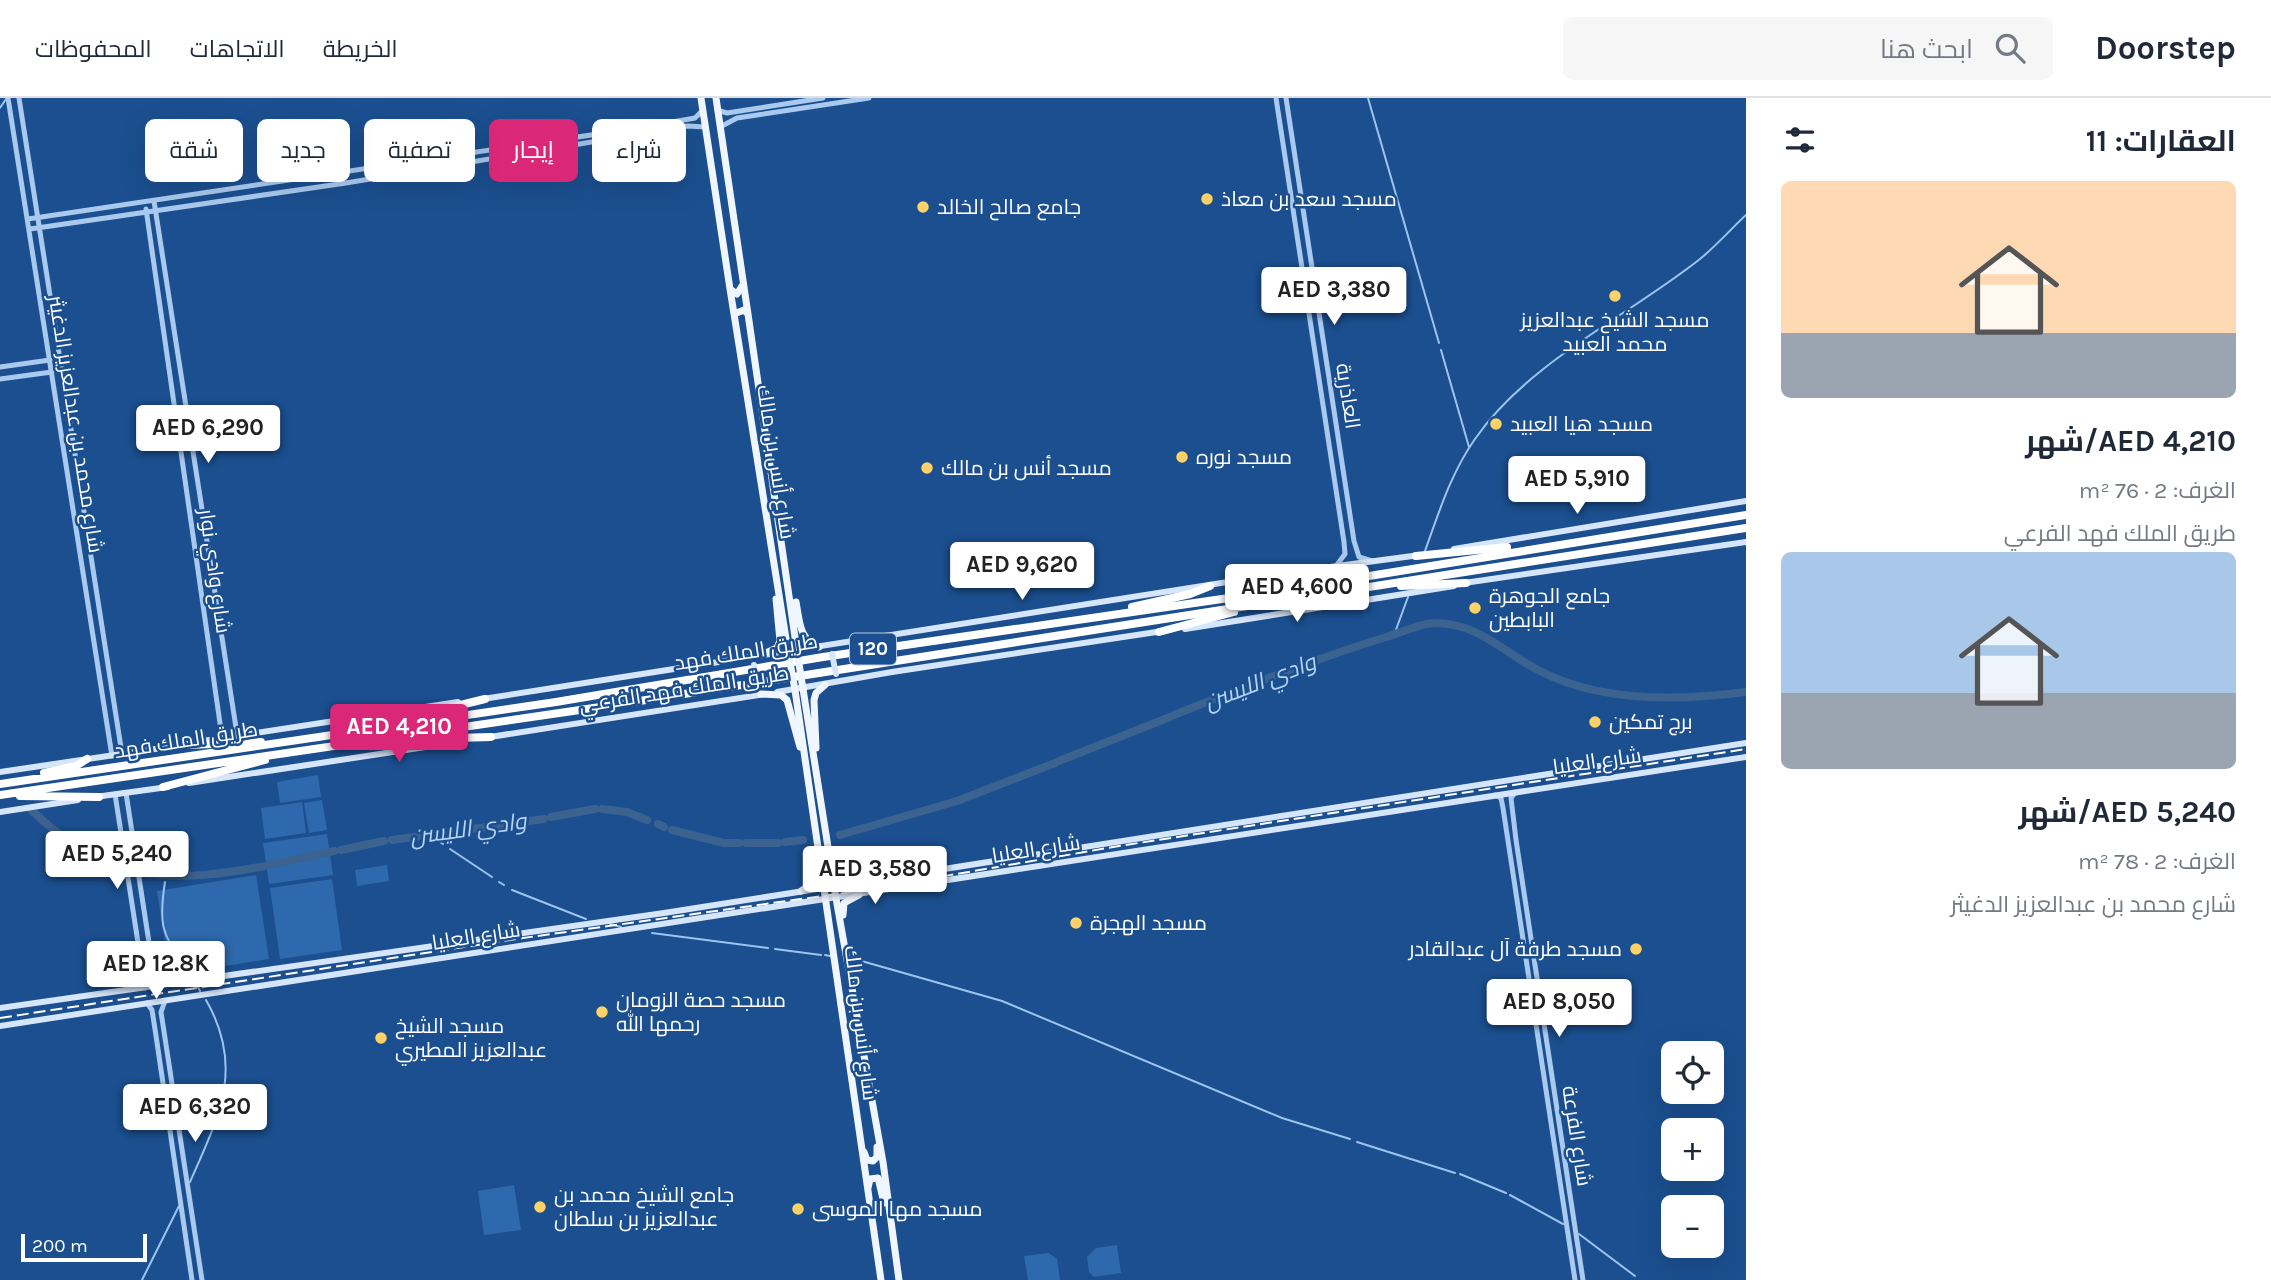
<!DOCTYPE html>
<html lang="ar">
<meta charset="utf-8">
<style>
body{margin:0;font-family:Karla,Cairo,sans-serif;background:#f6f6f7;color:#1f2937;direction:rtl;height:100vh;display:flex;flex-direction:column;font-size:26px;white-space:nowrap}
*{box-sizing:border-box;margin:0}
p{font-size:23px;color:#747a83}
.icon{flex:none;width:38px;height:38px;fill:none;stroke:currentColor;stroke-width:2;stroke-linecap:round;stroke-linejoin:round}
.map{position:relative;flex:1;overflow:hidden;direction:ltr}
.panel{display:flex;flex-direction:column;background:#fff;width:525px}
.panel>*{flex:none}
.banner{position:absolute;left:21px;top:21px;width:665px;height:63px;direction:rtl;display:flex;gap:14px}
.fabs{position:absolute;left:1661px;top:943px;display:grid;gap:14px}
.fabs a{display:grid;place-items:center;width:63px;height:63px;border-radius:10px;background:#fff;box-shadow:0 7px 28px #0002;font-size:35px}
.scale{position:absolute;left:21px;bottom:18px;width:126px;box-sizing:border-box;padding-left:7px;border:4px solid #fff;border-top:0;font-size:19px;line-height:24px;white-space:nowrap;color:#fff;-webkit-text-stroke:5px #1b4f8f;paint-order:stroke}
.price{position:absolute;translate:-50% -60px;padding:0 16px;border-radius:7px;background:#fff;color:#222;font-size:23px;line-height:46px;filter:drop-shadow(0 2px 4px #0008)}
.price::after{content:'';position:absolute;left:50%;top:42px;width:21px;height:16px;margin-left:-10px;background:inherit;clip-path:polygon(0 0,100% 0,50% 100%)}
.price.active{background:#db2777;color:#fff}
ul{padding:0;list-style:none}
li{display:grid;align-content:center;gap:14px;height:371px;padding:0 35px}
li span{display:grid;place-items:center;height:217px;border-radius:10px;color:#555}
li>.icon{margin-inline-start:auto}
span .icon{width:126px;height:126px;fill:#fffc;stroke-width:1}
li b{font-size:30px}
h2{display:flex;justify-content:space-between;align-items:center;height:84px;padding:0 35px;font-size:30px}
.chip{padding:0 24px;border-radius:10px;background:#fff;box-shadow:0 7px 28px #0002;font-size:24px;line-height:63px}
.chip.active{background:#db2777;color:#fff}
header{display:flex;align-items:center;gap:42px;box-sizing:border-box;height:98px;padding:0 35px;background:#fff;border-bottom:2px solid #e0e1e3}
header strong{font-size:33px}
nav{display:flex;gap:38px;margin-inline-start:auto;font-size:24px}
.search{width:490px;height:63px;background:#f6f6f7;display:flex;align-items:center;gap:18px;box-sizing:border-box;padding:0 24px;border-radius:10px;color:#747a83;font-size:26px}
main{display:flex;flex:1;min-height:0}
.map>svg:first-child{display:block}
.green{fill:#2e69ad}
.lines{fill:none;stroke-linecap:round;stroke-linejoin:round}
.stream{stroke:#9cc4f0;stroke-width:2}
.river{stroke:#3c6290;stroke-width:8}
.tertiary{stroke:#a9c9ee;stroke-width:5}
.secondary{stroke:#d6e6fa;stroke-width:6}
.primary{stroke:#f0f6ff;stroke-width:7}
.motorway{stroke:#fff;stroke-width:8}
.rail{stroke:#fff;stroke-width:2;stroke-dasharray:12 5;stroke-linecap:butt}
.secondary-bridge{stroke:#d6e6fa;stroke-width:6}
.primary-bridge{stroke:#f0f6ff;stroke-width:7}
.poi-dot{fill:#ffd166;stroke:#1b4f8f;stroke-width:2.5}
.labels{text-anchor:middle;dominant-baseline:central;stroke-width:5;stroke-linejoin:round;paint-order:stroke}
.shield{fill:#1b4f8f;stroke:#bbcadd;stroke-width:2}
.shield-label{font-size:19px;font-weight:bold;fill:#fff}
.poi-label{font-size:21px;fill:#fff;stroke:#1b4f8f;text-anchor:start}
.street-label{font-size:21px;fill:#fff;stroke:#1b4f8f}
.water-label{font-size:23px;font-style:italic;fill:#b5d3f5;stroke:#1b4f8f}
</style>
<header>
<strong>Doorstep</strong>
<div class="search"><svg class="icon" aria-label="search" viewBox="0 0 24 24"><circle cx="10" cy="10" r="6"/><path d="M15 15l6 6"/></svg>ابحث هنا</div>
<nav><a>الخريطة</a><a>الاتجاهات</a><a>المحفوظات</a></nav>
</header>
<main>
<section class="panel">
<h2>العقارات: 11<svg class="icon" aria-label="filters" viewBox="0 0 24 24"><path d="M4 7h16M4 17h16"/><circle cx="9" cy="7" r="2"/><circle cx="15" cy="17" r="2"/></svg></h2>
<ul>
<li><span style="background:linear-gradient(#ffd9b3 70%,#9aa5b1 0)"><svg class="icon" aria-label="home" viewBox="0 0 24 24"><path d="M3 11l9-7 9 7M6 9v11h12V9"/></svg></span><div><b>AED 4,210/شهر</b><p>الغرف: 2 · 76 m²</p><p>طريق الملك فهد الفرعي</p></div></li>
<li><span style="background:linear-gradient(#a9c7e8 65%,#9aa5b1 0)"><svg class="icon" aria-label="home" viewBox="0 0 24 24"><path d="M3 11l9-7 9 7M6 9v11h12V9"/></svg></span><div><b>AED 5,240/شهر</b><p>الغرف: 2 · 78 m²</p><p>شارع محمد بن عبدالعزيز الدغيثر</p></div></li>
</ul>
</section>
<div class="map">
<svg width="1746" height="1182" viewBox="0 0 1746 1182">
<rect width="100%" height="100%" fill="#1b4f8f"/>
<path class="green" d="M318 677 321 699 280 705 277 684Z
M322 702 327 732 309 735 304 705Z
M302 704 306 735 265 741 261 710Z
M327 736 333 777 269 786 263 745Z
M387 767 389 783 357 788 355 772Z
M256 777 269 861 170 877 157 793Z
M332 781 342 852 280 861 270 790Z
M514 1087 521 1132 484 1137 478 1093Z
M1117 1147 1121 1175 1094 1179 1089 1174 1087 1159 1096 1150Z
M1049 1155 1057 1161 1060 1182H1028L1024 1158Z"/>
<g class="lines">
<path class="stream" d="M1368 0 1439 245
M0 10 6 1
M1441 252 1469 349
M1425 453C1439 414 1451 375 1475 341 1527 265 1628 218 1700 161 1716 148 1731 131 1746 117
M1394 537 1408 499
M428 736 443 746
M450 751 492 779
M165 784C157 834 165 838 191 878
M499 784 504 787
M512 792 586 821
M610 826 621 829
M652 835 768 850
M775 851 821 857
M825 857 830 858
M851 860 1002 903 1282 1020 1350 1041
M197 887 200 893
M1357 1044 1455 1075
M1460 1076 1506 1095
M190 1084C219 1018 245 970 206 902
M1510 1097 1563 1126
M1579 1136 1635 1178
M142 1182 179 1108"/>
<path class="river" d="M1174 617C1243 590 1312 562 1383 540 1398 536 1418 526 1434 525 1479 525 1501 553 1538 572 1600 605 1679 603 1746 594
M1059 663 1170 619
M30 711C53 732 80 756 110 767 182 792 262 768 334 753
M602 711 627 714 647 722
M551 719 595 711
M658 726 664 729
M672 732 724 745H739
M840 737 957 703 1055 665
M392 742 544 721
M785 744 803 742
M746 745H778
M341 752 384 743"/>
<path class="tertiary" d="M8 0 112 658
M19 0 122 656
M1276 0 1344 444 1345 456 1336 468
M1286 0 1354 443 1359 459 1372 463
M717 12 727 15 823 0
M720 29 737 20 869 0
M154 103 237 636
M146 111 222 639
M28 121 638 30 695 20 703 12
M30 131 346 85 687 28 706 29
M0 269 50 262
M0 281 52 274
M126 695 154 877 159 888
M1515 695 1511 700 1516 742 1583 1182
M115 696 145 890
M1495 697 1501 700 1503 710 1575 1182
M165 903 161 914 202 1182
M147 905 152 912 155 931 192 1182"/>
<path class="secondary" d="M1454 451 1746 403
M1464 485 1746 444
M1185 531 1454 488
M777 594 892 574 1163 533
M483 601 1285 475 1420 457
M490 639 766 596
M203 643 458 604
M0 674 189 646
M189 685 465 643
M95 699 168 689
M0 714 78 702
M0 910 664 815 1746 645
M0 928 1746 659"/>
<path class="primary" d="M701 0 730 191 737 196 742 188
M716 0 748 216
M730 191 788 553
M734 216 744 212 748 216 797 553
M796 504C800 525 799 541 819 549
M761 557 777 550 780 543 776 501
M803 591 837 806 883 1064 899 1182
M795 592 881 1182
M761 596 781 597 787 602 800 649
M816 650 814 602 816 595 825 587
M834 768 843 779 857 783
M801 793 815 783 818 767
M843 817 844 805 859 797
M864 1054 867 1062 873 1063 877 1059V1049
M868 1090 870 1081 878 1080 884 1105"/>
<path class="motorway" d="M1416 458 1507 449
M1401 488 1466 485
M1132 509 1190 496 1210 488
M1159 534 1234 514
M379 627 485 601
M421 641 491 639
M186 647 261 644
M44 675 76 668 87 661
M0 686 556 604 823 559 1270 494 1746 417
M163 689 265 662
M0 697 614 607 1746 430
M20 698 99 699"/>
<path class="rail" d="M0 920 523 840 858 793 1119 748 1746 651"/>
<path class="secondary-bridge" d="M832 556 836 576
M754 567 756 590"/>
<path class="primary-bridge" d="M788 553 795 592
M797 553 803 591"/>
</g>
<g class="poi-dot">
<circle cx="1207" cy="101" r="7"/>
<circle cx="923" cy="109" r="7"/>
<circle cx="1615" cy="198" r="7"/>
<circle cx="1496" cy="326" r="7"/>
<circle cx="1182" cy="359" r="7"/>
<circle cx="927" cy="370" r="7"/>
<circle cx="1475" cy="510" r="7"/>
<circle cx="1595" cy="624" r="7"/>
<circle cx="1076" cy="825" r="7"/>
<circle cx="1636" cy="851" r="7"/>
<circle cx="602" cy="914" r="7"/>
<circle cx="381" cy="940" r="7"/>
<circle cx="540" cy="1109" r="7"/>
<circle cx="798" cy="1111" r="7"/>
</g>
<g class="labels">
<rect class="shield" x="850" y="535.5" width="46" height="31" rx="5"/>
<g class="shield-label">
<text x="873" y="551">120</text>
</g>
<g class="poi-label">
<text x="1221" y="101">مسجد سعد بن معاذ</text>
<text x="937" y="109">جامع صالح الخالد</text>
<text x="1615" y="222" text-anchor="middle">مسجد الشيخ عبدالعزيز<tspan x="1615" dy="24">محمد العبيد</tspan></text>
<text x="1510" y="326">مسجد هيا العبيد</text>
<text x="1196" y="359">مسجد نوره</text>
<text x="941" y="370">مسجد أنس بن مالك</text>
<text x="1489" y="498">جامع الجوهرة<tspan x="1489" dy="24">البابطين</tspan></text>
<text x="1609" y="624">برج تمكين</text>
<text x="1090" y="825">مسجد الهجرة</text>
<text x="1622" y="851" text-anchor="end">مسجد طرفة آل عبدالقادر</text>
<text x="616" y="902">مسجد حصة الزومان<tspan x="616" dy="24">رحمها الله</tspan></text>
<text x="395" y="928">مسجد الشيخ<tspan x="395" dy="24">عبدالعزيز المطيري</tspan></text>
<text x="554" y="1097">جامع الشيخ محمد بن<tspan x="554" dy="24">عبدالعزيز بن سلطان</tspan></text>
<text x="812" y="1111">مسجد مها الموسى</text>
</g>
<g class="street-label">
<text transform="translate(1348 298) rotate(81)">العاذرية</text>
<text transform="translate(76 326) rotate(81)">شارع محمد بن عبدالعزيز الدغيثر</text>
<text transform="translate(776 364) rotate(81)">شارع أنس بن مالك</text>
<text transform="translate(215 473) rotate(82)">شارع وادي نوار</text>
<text transform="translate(746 554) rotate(-9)">طريق الملك فهد</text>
<text transform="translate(684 591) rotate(-9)">طريق الملك فهد الفرعي</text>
<text transform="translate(186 642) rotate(-9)">طريق الملك فهد</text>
<text transform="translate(1597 663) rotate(-8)">شارع العليا</text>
<text transform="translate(1036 751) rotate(-9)">شارع العليا</text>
<text transform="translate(476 838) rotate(-9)">شارع العليا</text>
<text transform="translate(861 925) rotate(83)">شارع أنس بن مالك</text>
<text transform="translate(1577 1038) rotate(81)">شارع الفرعة</text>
</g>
<g class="water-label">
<text transform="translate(1260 584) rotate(-21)">وادي الليسن</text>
<text transform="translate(468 731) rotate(-8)">وادي الليسن</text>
</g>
</g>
</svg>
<div class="fabs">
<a><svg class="icon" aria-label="locate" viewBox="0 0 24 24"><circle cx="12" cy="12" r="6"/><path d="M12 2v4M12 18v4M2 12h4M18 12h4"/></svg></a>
<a>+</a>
<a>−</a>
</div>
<div class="scale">200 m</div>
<b class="price" style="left:1334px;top:229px">AED 3,380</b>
<b class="price" style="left:208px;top:367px">AED 6,290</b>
<b class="price" style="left:1577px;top:418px">AED 5,910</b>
<b class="price" style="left:1022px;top:504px">AED 9,620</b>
<b class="price" style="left:1297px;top:526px">AED 4,600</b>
<b class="price active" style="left:399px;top:666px">AED 4,210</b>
<b class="price" style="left:117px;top:793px">AED 5,240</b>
<b class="price" style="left:875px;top:808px">AED 3,580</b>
<b class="price" style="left:156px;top:903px">AED 12.8K</b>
<b class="price" style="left:1559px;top:941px">AED 8,050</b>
<b class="price" style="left:195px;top:1046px">AED 6,320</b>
<div class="banner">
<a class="chip">شراء</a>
<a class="chip active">إيجار</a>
<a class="chip">تصفية</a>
<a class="chip">جديد</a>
<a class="chip">شقة</a>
</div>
</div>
</main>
